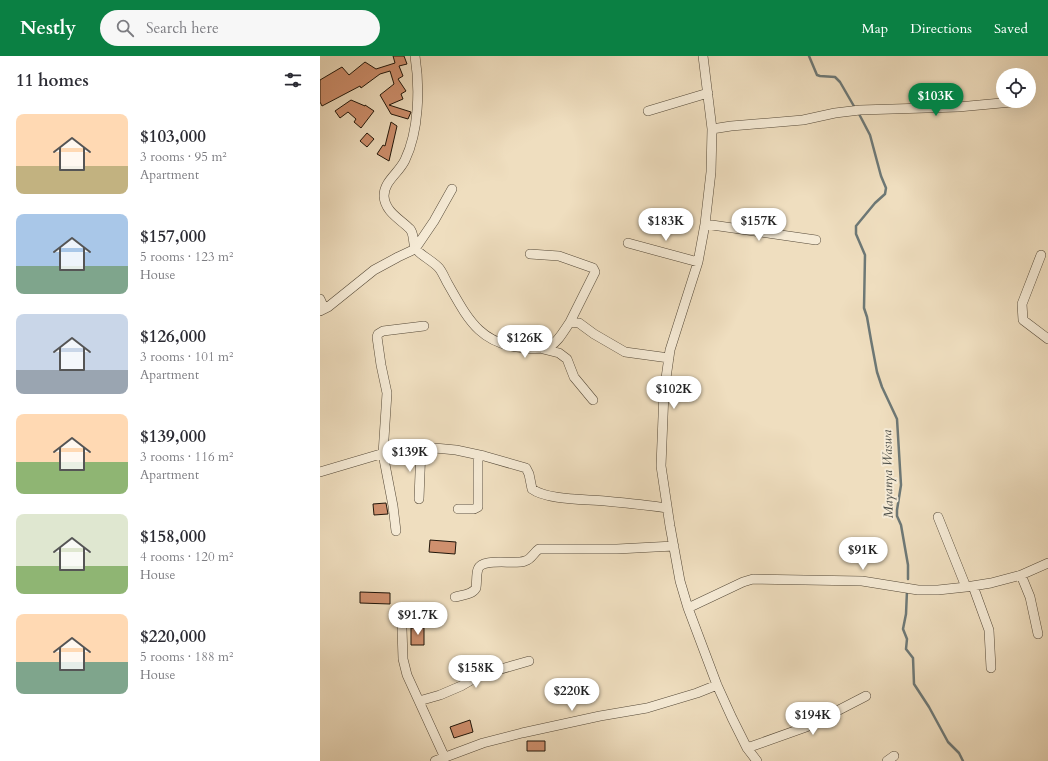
<!DOCTYPE html>
<meta charset="utf-8">
<style>
body{margin:0;font-family:Cardo,serif;background:#f7f7f7;color:#2b2b33;height:100vh;display:flex;flex-direction:column;font-size:15px;white-space:nowrap}
*{box-sizing:border-box;margin:0}
p{font-size:13px;color:#7c7c81}
.icon{flex:none;width:22px;height:22px;fill:none;stroke:currentColor;stroke-width:2;stroke-linecap:round;stroke-linejoin:round}
.map{position:relative;flex:1;overflow:hidden}
.panel{display:flex;flex-direction:column;background:#fff;width:320px}
.panel>*{flex:none}
.fabs{position:absolute;left:676px;top:12px;display:grid;gap:8px}
.fabs a{display:grid;place-items:center;width:40px;height:40px;border-radius:50%;background:#fff;box-shadow:0 4px 16px #0002;font-size:20px}
.price{position:absolute;translate:-50% -34px;padding:0 9px;border-radius:14px;background:#fff;color:#222;font-size:13px;line-height:26px;filter:drop-shadow(0 1px 2px #0008)}
.price::after{content:'';position:absolute;left:50%;top:24px;width:12px;height:9px;margin-left:-6px;background:inherit;clip-path:polygon(0 0,100% 0,50% 100%)}
.price.active{background:#0b8043;color:#fff}
ul{padding:0;list-style:none}
li{display:flex;align-items:center;gap:12px;height:100px;padding:0 16px}
li span{display:grid;place-items:center;flex:none;width:112px;height:80px;border-radius:8px;color:#555}
li>.icon{margin-inline-start:auto}
span .icon{width:48px;height:48px;fill:#fffc;stroke-width:1}
li b{font-size:17px}
h2{display:flex;justify-content:space-between;align-items:center;height:48px;padding:0 16px;font-size:17px}
header{display:flex;align-items:center;gap:24px;box-sizing:border-box;height:56px;padding:0 20px;background:#0b8043;color:#fff}
header strong{font-size:19px}
nav{display:flex;gap:22px;margin-inline-start:auto;font-size:14px}
.search{width:280px;height:36px;background:#f7f7f7;display:flex;align-items:center;gap:10px;box-sizing:border-box;padding:0 14px;border-radius:22px;color:#7c7c81;font-size:15px}
main{display:flex;flex:1;min-height:0}
.map>svg:first-child{display:block}
.lines{fill:none;stroke-linecap:round;stroke-linejoin:round}
.stream{stroke:#6d7876;stroke-width:2.5}
.building{fill:#cf906e;stroke:#21160a}
.minor-casing{stroke:#544837;stroke-width:10}
.minor{stroke:#f5ead5;stroke-width:9}
.labels{text-anchor:middle;dominant-baseline:central;stroke-width:4;stroke-linejoin:round;paint-order:stroke}
.water-label{font-size:13px;font-style:italic;fill:#4d4f49;stroke:#f5ead5}
</style>
<header>
<strong>Nestly</strong>
<div class="search"><svg class="icon" aria-label="search" viewBox="0 0 24 24"><circle cx="10" cy="10" r="6"/><path d="M15 15l6 6"/></svg>Search here</div>
<nav><a>Map</a><a>Directions</a><a>Saved</a></nav>
</header>
<main>
<section class="panel">
<h2>11 homes<svg class="icon" aria-label="filters" viewBox="0 0 24 24"><path d="M4 7h16M4 17h16"/><circle cx="9" cy="7" r="2"/><circle cx="15" cy="17" r="2"/></svg></h2>
<ul>
<li><span style="background:linear-gradient(#ffd9b3 65%,#c2b280 0)"><svg class="icon" aria-label="home" viewBox="0 0 24 24"><path d="M3 11l9-7 9 7M6 9v11h12V9"/></svg></span><div><b>$103,000</b><p>3 rooms · 95 m²</p><p>Apartment</p></div></li>
<li><span style="background:linear-gradient(#a9c7e8 65%,#7fa58c 0)"><svg class="icon" aria-label="home" viewBox="0 0 24 24"><path d="M3 11l9-7 9 7M6 9v11h12V9"/></svg></span><div><b>$157,000</b><p>5 rooms · 123 m²</p><p>House</p></div></li>
<li><span style="background:linear-gradient(#c9d6e8 70%,#9aa5b1 0)"><svg class="icon" aria-label="home" viewBox="0 0 24 24"><path d="M3 11l9-7 9 7M6 9v11h12V9"/></svg></span><div><b>$126,000</b><p>3 rooms · 101 m²</p><p>Apartment</p></div></li>
<li><span style="background:linear-gradient(#ffd9b3 60%,#8fb573 0)"><svg class="icon" aria-label="home" viewBox="0 0 24 24"><path d="M3 11l9-7 9 7M6 9v11h12V9"/></svg></span><div><b>$139,000</b><p>3 rooms · 116 m²</p><p>Apartment</p></div></li>
<li><span style="background:linear-gradient(#dfe7d0 65%,#8fb573 0)"><svg class="icon" aria-label="home" viewBox="0 0 24 24"><path d="M3 11l9-7 9 7M6 9v11h12V9"/></svg></span><div><b>$158,000</b><p>4 rooms · 120 m²</p><p>House</p></div></li>
<li><span style="background:linear-gradient(#ffd9b3 60%,#7fa58c 0)"><svg class="icon" aria-label="home" viewBox="0 0 24 24"><path d="M3 11l9-7 9 7M6 9v11h12V9"/></svg></span><div><b>$220,000</b><p>5 rooms · 188 m²</p><p>House</p></div></li>
</ul>
</section>
<div class="map">
<svg width="728" height="705" viewBox="0 0 728 705">
<rect width="100%" height="100%" fill="#efdebf"/>
<filter id="stains"><feTurbulence type="fractalNoise" baseFrequency=".005" numOctaves="4"/><feColorMatrix values="0 0 0 0 .2 0 0 0 0 .09 0 0 0 0 .02 0 0 0 .5 -.17"/></filter>
<radialGradient id="worn" r=".72"><stop offset=".6" stop-color="#630" stop-opacity="0"/><stop offset="1" stop-color="#630" stop-opacity=".3"/></radialGradient>
<g class="lines">
<path class="stream" d="M489 0 497 19 500 20 515 21 520 26 535 52
M538 56 550 79 561 120 566 132 565 138 555 147 536 170V178L545 199 544 252 547 261 551 284 557 316 562 331 577 363 581 429 577 454V460L581 469 588 509V523
M587 535 586 558 583 573 587 583 586 593 593 602 594 628 609 651 628 686 639 697 643 705"/>
</g>
<path class="building" d="M73 0H84L87 8 79 10 83 20 78 23 86 35 81 38 83 43 69 49 91 56 88 63 71 58 60 39 74 28 70 15 60 18 41 32 40 30 2 50 0 46V24L22 11 29 19 45 6 56 13 75 7Z
M31 44 45 50V49L54 55 41 72 34 66 36 63 28 56 20 62 15 55Z
M71 66 77 70 69 105 57 98 63 89 65 90Z
M47 77 54 83 47 91 40 85Z
M66 447 68 458 54 459 53 448Z
M110 484 136 486 135 498 109 496Z
M40 536 70 537V548L40 547Z
M91 572H104V589H91Z
M150 664 153 676 134 682 130 671Z
M207 685H225V695H207Z"/>
<g class="lines">
<g class="minor-casing">
<path id="minor" d="M95 0C100 32 99 75 85 104 79 117 64 125 64 140 65 156 80 163 90 173 95 179 92 187 96 193 99 198 114 206 119 212 123 217 125 223 128 228 148 263 160 289 205 292 234 295 235 288 250 266L259 267 274 278 305 296 349 302
M383 0 392 73 391 116 385 168 378 206 350 294 344 336 341 410 350 470 360 525 368 552 397 629 412 662 427 692 437 705
M328 55 388 37
M392 73 411 70 483 64 515 57 540 54 638 51 692 46
M385 168 496 184
M308 187 378 206
M210 198 239 200 273 212 275 216 250 266
M721 199 702 248 703 264 728 283
M0 243 4 252
M0 255 8 251 54 214 78 201 95 193 114 165 132 133
M223 293 239 297 247 303 254 321 273 344
M0 416 81 392 93 390 136 394 164 400 206 412 209 418 212 433C227 444 265 443 285 445 306 447 326 449 347 452
M99 443 101 391
M138 453H154L158 451V399
M618 461 646 531
M76 475 73 450 63 398 67 337 61 309 57 281 58 278 63 275 104 270
M701 519 710 541 718 578
M653 530 669 574 671 612
M135 541C142 539 152 539 156 532 157 526 156 519 158 513 162 501 195 509 205 505 212 503 213 497 219 493H297L354 490
M368 552 423 526 433 523 542 525 598 534H618L646 531 671 527 701 519 728 507
M82 573 83 603 87 619 125 702
M99 645 120 639 141 630 160 619 209 605
M427 692 486 671 546 640
M115 705 163 687 202 677 280 660 327 652 377 637 397 629
M567 705 574 700"/>
</g>
<use href="#minor" class="minor"/>
</g>
<g class="labels">
<g class="water-label">
<text transform="translate(568 418) rotate(-91)">Mayanya Waswa</text>
</g>
</g>
<rect width="100%" height="100%" filter="url(#stains)"/>
<rect width="100%" height="100%" fill="url(#worn)"/>
</svg>
<div class="fabs">
<a><svg class="icon" aria-label="locate" viewBox="0 0 24 24"><circle cx="12" cy="12" r="6"/><path d="M12 2v4M12 18v4M2 12h4M18 12h4"/></svg></a>
</div>
<b class="price active" style="left:616px;top:61px">$103K</b>
<b class="price" style="left:346px;top:186px">$183K</b>
<b class="price" style="left:439px;top:186px">$157K</b>
<b class="price" style="left:205px;top:303px">$126K</b>
<b class="price" style="left:354px;top:354px">$102K</b>
<b class="price" style="left:90px;top:417px">$139K</b>
<b class="price" style="left:543px;top:515px">$91K</b>
<b class="price" style="left:98px;top:580px">$91.7K</b>
<b class="price" style="left:156px;top:633px">$158K</b>
<b class="price" style="left:252px;top:656px">$220K</b>
<b class="price" style="left:493px;top:680px">$194K</b>
</div>
</main>
